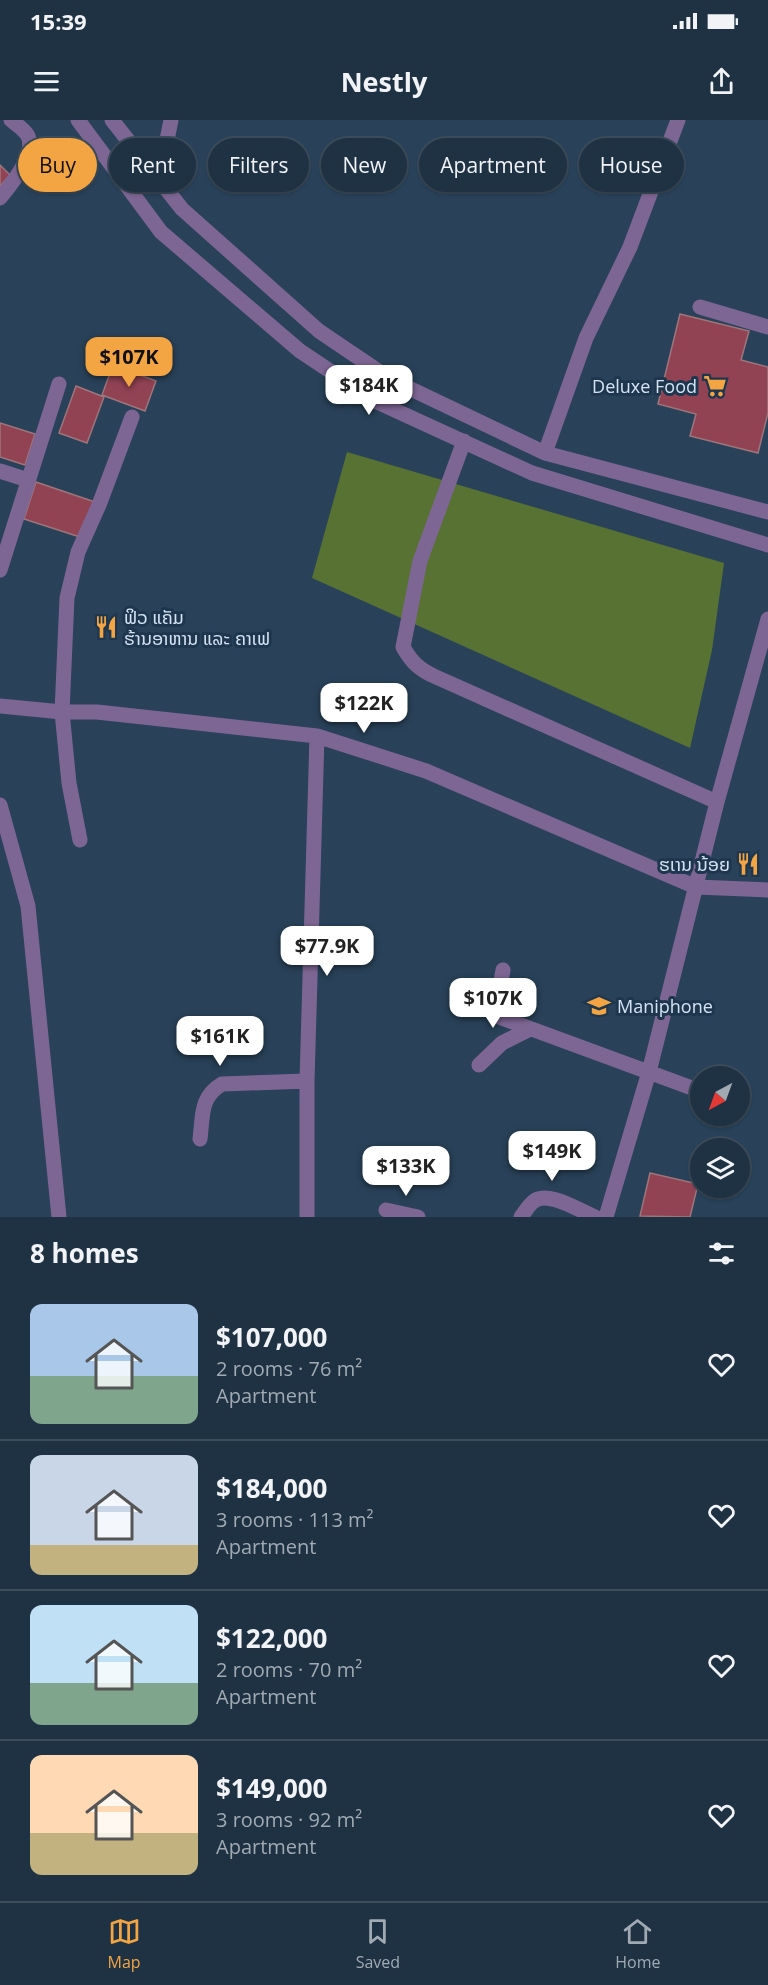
<!DOCTYPE html>
<meta charset="utf-8">
<style>
body{margin:0;font-family:"Open Sans","Noto Sans Lao",sans-serif;background:#2c3e4e;color:#f1f3f6;height:100vh;display:flex;flex-direction:column;font-size:22px;white-space:nowrap}
*{box-sizing:border-box;margin:0}
p{font-size:20px;color:#a1aab2}
.icon{flex:none;width:33px;height:33px;fill:none;stroke:currentColor;stroke-width:2;stroke-linecap:round;stroke-linejoin:round}
.map{position:relative;height:1097px;overflow:hidden}
.sheet{display:flex;flex-direction:column;background:#1f3243;flex:1}
.sheet>*{flex:none}
.guide{position:absolute;left:18px;top:18px;width:732px;height:54px;display:flex;gap:12px}
.needle{width:39px;rotate:221deg}
.buttons{position:absolute;left:690px;top:946px;display:grid;gap:12px}
.buttons a{display:grid;place-items:center;width:60px;height:60px;border-radius:50%;background:#1f3243;box-shadow:0 2px 4px #0004,0 0 0 2px #3c4d5c;font-size:30px}
.price{position:absolute;translate:-50% -51px;padding:0 14px;border-radius:12px;background:#fff;color:#222;font-size:20px;line-height:39px;filter:drop-shadow(0 2px 3px #0008)}
.price::after{content:'';position:absolute;left:50%;top:36px;width:18px;height:14px;margin-left:-9px;background:inherit;clip-path:polygon(0 0,100% 0,50% 100%)}
.price.active{background:#f3a443;color:#111}
ul{padding:0;list-style:none}
li{display:flex;align-items:center;gap:18px;height:150px;padding:0 30px}
li+li{border-top:2px solid #3c4d5c}
li span{display:grid;place-items:center;flex:none;width:168px;height:120px;border-radius:12px;color:#555}
li>.icon{margin-inline-start:auto}
span .icon{width:72px;height:72px;fill:#fffc;stroke-width:1}
li b{font-size:26px}
h2{display:flex;justify-content:space-between;align-items:center;height:72px;padding:0 30px;font-size:26px}
.pill{padding:0 21px;border-radius:27px;background:#1f3243;box-shadow:0 2px 4px #0004,0 0 0 2px #3c4d5c;font-size:21px;line-height:54px}
.pill.active{background:#f3a443;color:#111}
.status{display:flex;justify-content:space-between;align-items:center;height:42px;padding:0 30px;background:#1f3243;direction:ltr}
.status svg{height:16px;fill:currentColor}
header{display:flex;justify-content:space-between;align-items:center;height:78px;padding:0 30px;background:#1f3243;font-size:27px;font-weight:700}
.tabs{display:flex;justify-content:space-around;align-items:center;height:84px;border-top:2px solid #3c4d5c;background:#1f3243;font-size:16px;color:#a1aab2}
.tabs a{display:grid;justify-items:center;gap:3px}
.tabs .active{color:#f3a443}
.map>svg:first-child{display:block}
.green{fill:#587233}
.building{fill:#914354;stroke:#9d757b;stroke-width:1.5}
.lines{fill:none;stroke-linecap:round;stroke-linejoin:round}
.minor{stroke:#7e6694;stroke-width:15}
.labels{text-anchor:middle;dominant-baseline:central;stroke-width:6;stroke-linejoin:round;paint-order:stroke}
.poi-label{font-size:18px;fill:#d4e3f1;stroke:#1e374e;text-anchor:end}
</style>
<div class="status"><b>15:39</b><svg viewBox="0 0 49 12"><path d="M0 12V9h3v3zM5 12V6h3v6zM10 12V3h3v9zM15 12V0h3v12zM26 1h20v11H26zM47 4h2v5h-2z"/></svg></div>
<header><svg class="icon" aria-label="menu" viewBox="0 0 24 24"><path d="M4 6h16M4 12h16M4 18h16"/></svg>Nestly<svg class="icon" aria-label="share" viewBox="0 0 24 24"><path d="M12 15V3M7 8l5-5 5 5M5 13v7h14v-7"/></svg></header>
<div class="map">
<svg width="768" height="1097" viewBox="0 0 768 1097">
<rect width="100%" height="100%" fill="#294259"/>
<path class="green" d="M347 332 724 443 712 530 690 628 312 458Z"/>
<path class="building" d="M0 45 10 55 0 66Z
M680 194 749 211 741 240 768 247V293L758 333 690 316 696 294 658 284Z
M113 245 156 261 145 291 102 275Z
M76 266 104 277 87 323 59 313Z
M0 303 35 314 25 345 0 337Z
M36 362 95 382 83 418 24 399Z
M650 1053 698 1064 690 1097 640 1096Z"/>
<g class="lines">
<path class="minor" d="M78 0 161 112 300 231 375 281 532 353 768 425
M112 0 182 89 319 211 390 259 545 333 768 392
M159 60 171 0
M0 78C11 65 36 34 28 16 25 10 16 4 11 0
M700 187 768 207
M464 321 420 441 403 527C412 543 420 550 436 557L717 682
M545 333 586 218 630 127 678 0
M0 351 28 360
M0 450 59 264
M0 586 62 592H97L317 616 426 651 696 767 768 770
M0 685 28 786 59 1097
M80 720 69 663 62 592 67 478 78 432 99 385 132 297
M503 850 496 889 499 897 700 971
M479 945 502 923 530 909
M200 1019C203 995 200 977 222 964L307 961
M386 1090 418 1097
M307 1097V961L317 616
M521 1097C525 1092 528 1086 533 1082 546 1069 580 1091 595 1097
M606 1097 649 952 717 682 768 499"/>
</g>
<defs>
<g id="supermarket-bare" transform="scale(1.8)"><path d="M-6-5.5h2.5l.6 2H6L4.5 2H-2.5L-4.4-4H-6ZM-1.5 3.2a1.3 1.3 0 1 0 .1 0ZM3 3.2a1.3 1.3 0 1 0 .1 0Z" fill="#f3a443" stroke="#1e374e" stroke-width="2.5" paint-order="stroke"/></g>
<g id="restaurant-bare" transform="scale(1.8)"><path d="M-5-6h1v4h1v-4h1v4h1v-4h1v5L-1.5 .5V6h-2V.5L-5-1ZM5-6V6H3V1.5H1.5Q1.5-4 5-6Z" fill="#f3a443" stroke="#1e374e" stroke-width="2.5" paint-order="stroke"/></g>
<g id="school-bare" transform="scale(1.8)"><path d="M0-5L7-2L0 1L-7-2ZM-4 1L0 2.5L4 1V4Q0 6-4 4Z" fill="#f3a443" stroke="#1e374e" stroke-width="2.5" paint-order="stroke"/></g>
</defs>
<g fill-rule="evenodd">
<use href="#supermarket-bare" x="715" y="266"/>
<use href="#restaurant-bare" x="106" y="507"/>
<use href="#restaurant-bare" x="748" y="744"/>
<use href="#school-bare" x="599" y="886"/>
</g>
<g class="labels">
<g class="poi-label">
<text x="697" y="266">Deluxe Food</text>
<text x="124" y="497" text-anchor="start">ຟິວ ແຄັມ<tspan x="124" dy="21">ຮ້ານອາຫານ ແລະ ຄາເຟ</tspan></text>
<text x="730" y="744">ຮເານ ນ້ອຍ</text>
<text x="617" y="886" text-anchor="start">Maniphone</text>
</g>
</g>
</svg>
<div class="buttons">
<a><svg class="needle" viewBox="-14 -14 28 28"><path d="M0-13l5 13h-10z" fill="#e53935"/><path d="M0 13l5-13h-10z" fill="#a1aab2"/></svg></a>
<a><svg class="icon" aria-label="layers" viewBox="0 0 24 24"><path d="M12 4l9 5-9 5-9-5zM3 14l9 5 9-5"/></svg></a>
</div>
<b class="price active" style="left:129px;top:268px">$107K</b>
<b class="price" style="left:369px;top:296px">$184K</b>
<b class="price" style="left:364px;top:614px">$122K</b>
<b class="price" style="left:327px;top:857px">$77.9K</b>
<b class="price" style="left:493px;top:909px">$107K</b>
<b class="price" style="left:220px;top:947px">$161K</b>
<b class="price" style="left:552px;top:1062px">$149K</b>
<b class="price" style="left:406px;top:1077px">$133K</b>
<div class="guide">
<a class="pill active">Buy</a>
<a class="pill">Rent</a>
<a class="pill">Filters</a>
<a class="pill">New</a>
<a class="pill">Apartment</a>
<a class="pill">House</a>
</div>
</div>
<section class="sheet">
<h2>8 homes<svg class="icon" aria-label="filters" viewBox="0 0 24 24"><path d="M4 7h16M4 17h16"/><circle cx="9" cy="7" r="2"/><circle cx="15" cy="17" r="2"/></svg></h2>
<ul>
<li><span style="background:linear-gradient(#a9c7e8 60%,#7fa58c 0)"><svg class="icon" aria-label="home" viewBox="0 0 24 24"><path d="M3 11l9-7 9 7M6 9v11h12V9"/></svg></span><div><b>$107,000</b><p>2 rooms · 76 m²</p><p>Apartment</p></div><svg class="icon" aria-label="heart" viewBox="0 0 24 24"><path d="M12 20l-8-8c-3-5 5-10 8-4 3-6 11-1 8 4z"/></svg></li>
<li><span style="background:linear-gradient(#c9d6e8 75%,#c2b280 0)"><svg class="icon" aria-label="home" viewBox="0 0 24 24"><path d="M3 11l9-7 9 7M6 9v11h12V9"/></svg></span><div><b>$184,000</b><p>3 rooms · 113 m²</p><p>Apartment</p></div><svg class="icon" aria-label="heart" viewBox="0 0 24 24"><path d="M12 20l-8-8c-3-5 5-10 8-4 3-6 11-1 8 4z"/></svg></li>
<li><span style="background:linear-gradient(#bfe0f5 65%,#7fa58c 0)"><svg class="icon" aria-label="home" viewBox="0 0 24 24"><path d="M3 11l9-7 9 7M6 9v11h12V9"/></svg></span><div><b>$122,000</b><p>2 rooms · 70 m²</p><p>Apartment</p></div><svg class="icon" aria-label="heart" viewBox="0 0 24 24"><path d="M12 20l-8-8c-3-5 5-10 8-4 3-6 11-1 8 4z"/></svg></li>
<li><span style="background:linear-gradient(#ffd9b3 65%,#c2b280 0)"><svg class="icon" aria-label="home" viewBox="0 0 24 24"><path d="M3 11l9-7 9 7M6 9v11h12V9"/></svg></span><div><b>$149,000</b><p>3 rooms · 92 m²</p><p>Apartment</p></div><svg class="icon" aria-label="heart" viewBox="0 0 24 24"><path d="M12 20l-8-8c-3-5 5-10 8-4 3-6 11-1 8 4z"/></svg></li>
</ul>
</section>
<nav class="tabs">
<a class="active"><svg class="icon" aria-label="map" viewBox="0 0 24 24"><path d="M3 6l6-2 6 2 6-2v14l-6 2-6-2-6 2zM9 4v14M15 6v14"/></svg>Map</a>
<a><svg class="icon" aria-label="saved" viewBox="0 0 24 24"><path d="M7 4h10v16l-5-4-5 4z"/></svg>Saved</a>
<a><svg class="icon" aria-label="home" viewBox="0 0 24 24"><path d="M3 11l9-7 9 7M6 9v11h12V9"/></svg>Home</a>
</nav>
